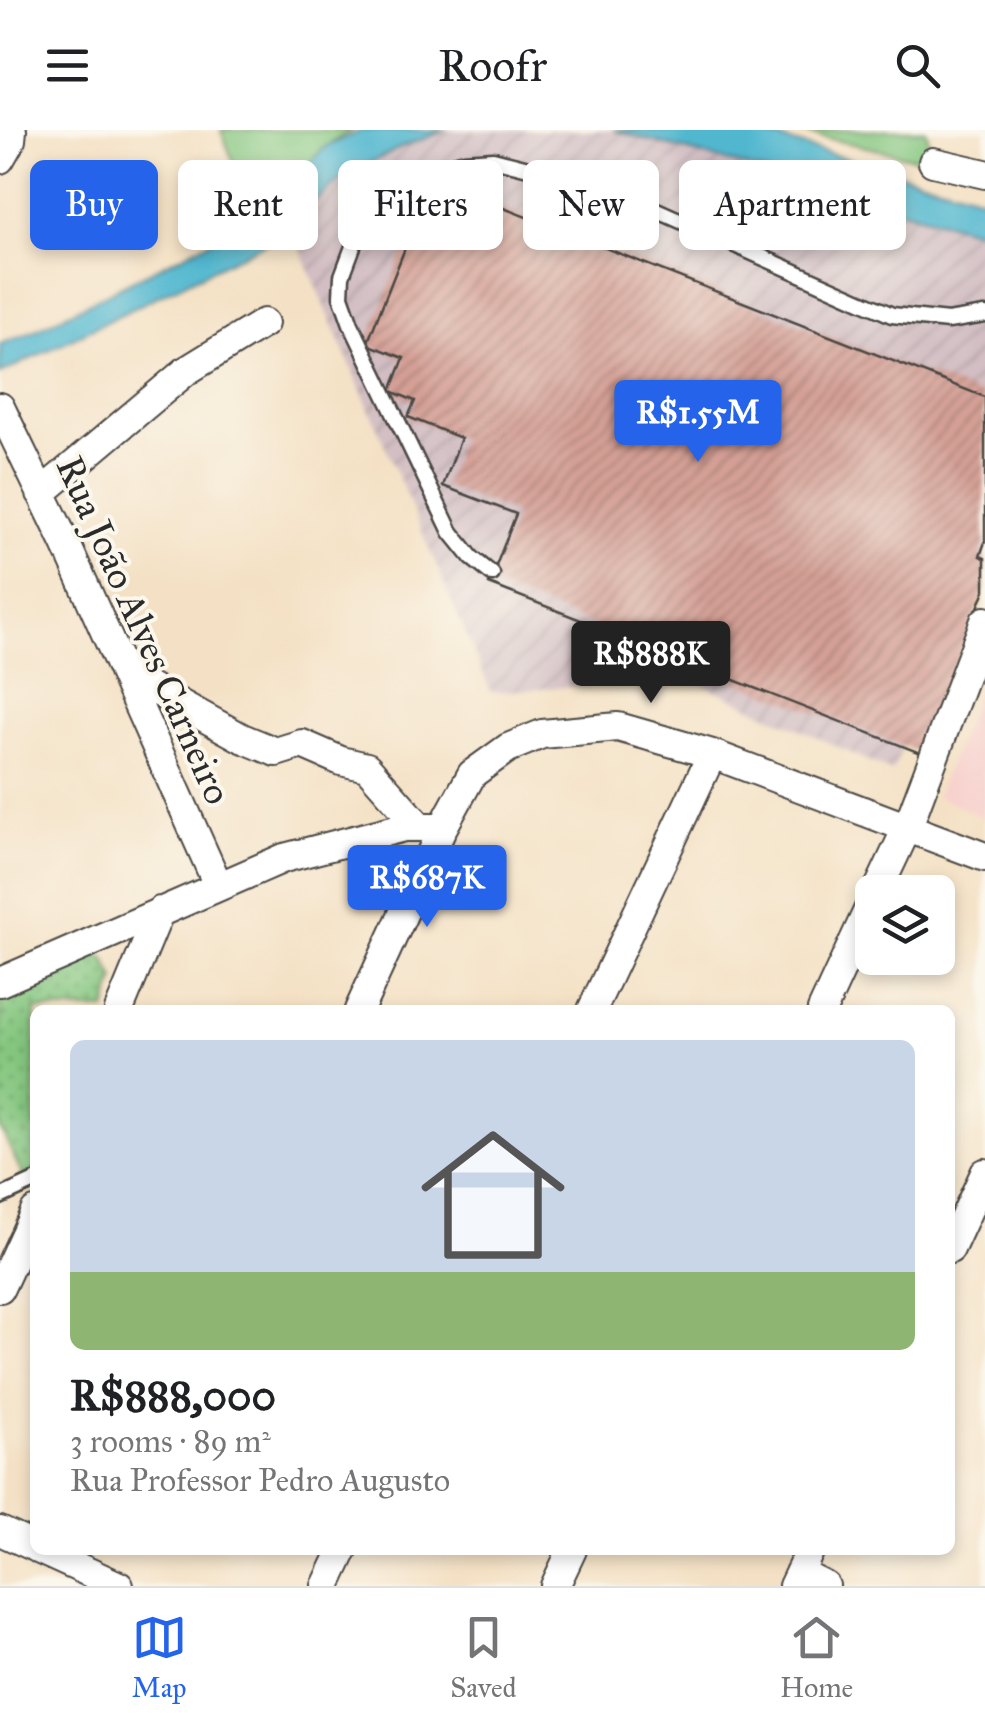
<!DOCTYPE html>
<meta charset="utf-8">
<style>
body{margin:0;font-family:"IM FELL Great Primer",serif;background:#f6f6f6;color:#202124;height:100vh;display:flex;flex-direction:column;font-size:38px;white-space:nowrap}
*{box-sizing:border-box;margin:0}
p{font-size:32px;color:#757577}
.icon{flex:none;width:55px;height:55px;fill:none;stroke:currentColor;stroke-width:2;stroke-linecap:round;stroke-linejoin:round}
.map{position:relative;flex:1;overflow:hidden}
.drawer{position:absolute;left:30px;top:875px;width:925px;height:550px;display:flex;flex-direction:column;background:#fff;border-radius:15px;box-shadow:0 5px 15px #0003}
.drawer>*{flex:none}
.top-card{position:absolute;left:30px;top:30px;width:925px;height:90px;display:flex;gap:20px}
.buttons{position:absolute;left:855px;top:745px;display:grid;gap:20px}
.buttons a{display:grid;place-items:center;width:100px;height:100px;border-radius:15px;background:#fff;box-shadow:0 5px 15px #0003;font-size:50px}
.price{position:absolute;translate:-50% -85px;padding:0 22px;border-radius:10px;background:#2563eb;color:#fff;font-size:32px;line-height:65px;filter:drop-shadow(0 2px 5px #0008)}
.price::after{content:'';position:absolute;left:50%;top:60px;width:30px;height:22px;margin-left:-15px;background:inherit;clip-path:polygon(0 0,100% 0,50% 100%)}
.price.on{background:#222;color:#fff}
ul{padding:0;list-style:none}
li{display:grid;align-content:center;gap:20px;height:530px;padding:0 40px}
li+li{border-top:2px solid #e0e0e0}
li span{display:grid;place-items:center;height:310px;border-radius:15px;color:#555}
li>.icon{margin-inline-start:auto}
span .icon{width:180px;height:180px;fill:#fffc;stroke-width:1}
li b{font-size:42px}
.pill{padding:0 35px;border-radius:15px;background:#fff;box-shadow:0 5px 15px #0003;font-size:35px;line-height:90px}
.pill.on{background:#2563eb;color:#fff}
header{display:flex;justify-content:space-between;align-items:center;height:130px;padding:0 40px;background:#fff;font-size:45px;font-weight:600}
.dock{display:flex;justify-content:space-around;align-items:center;height:140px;border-top:2px solid #e0e0e0;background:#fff;font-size:28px;color:#757577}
.dock a{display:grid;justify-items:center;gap:5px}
.dock .on{color:#2563eb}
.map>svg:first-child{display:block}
.built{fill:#f7d0cc}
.industrial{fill:url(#industrial-furrows)}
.green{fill:#84c67f;stroke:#587855;stroke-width:2.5}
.park{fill:url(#park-dots);stroke:#587855;stroke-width:2.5}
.water{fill:#51b7cf;stroke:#3e717d;stroke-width:2.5}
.building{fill:url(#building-hatch)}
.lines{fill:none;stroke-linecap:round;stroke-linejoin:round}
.service-casing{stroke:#494642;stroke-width:19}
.minor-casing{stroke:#494642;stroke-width:32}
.service{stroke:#fff;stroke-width:14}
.minor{stroke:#fff;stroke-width:28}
.labels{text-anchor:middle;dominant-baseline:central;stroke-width:8;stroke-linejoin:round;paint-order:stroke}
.street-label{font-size:38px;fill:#2b2b2b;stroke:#fbf7ec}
</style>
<header><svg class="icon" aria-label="menu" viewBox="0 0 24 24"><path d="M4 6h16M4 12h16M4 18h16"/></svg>Roofr<svg class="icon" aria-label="search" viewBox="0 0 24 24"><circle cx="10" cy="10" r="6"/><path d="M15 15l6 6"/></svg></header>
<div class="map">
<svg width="985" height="1456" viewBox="0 0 985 1456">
<defs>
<pattern id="industrial-furrows" width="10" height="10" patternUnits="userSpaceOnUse" patternTransform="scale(2.5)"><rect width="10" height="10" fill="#d2bec3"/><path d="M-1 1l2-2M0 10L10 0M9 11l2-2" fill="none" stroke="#b4a3a8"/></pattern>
<pattern id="park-dots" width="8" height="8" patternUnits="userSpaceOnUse" patternTransform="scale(2.5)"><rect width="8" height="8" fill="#84c67f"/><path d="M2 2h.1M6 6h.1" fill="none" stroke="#6ca168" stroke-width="1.8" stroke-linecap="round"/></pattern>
<pattern id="building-hatch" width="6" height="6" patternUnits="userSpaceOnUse" patternTransform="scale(2.5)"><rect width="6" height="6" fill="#d5a096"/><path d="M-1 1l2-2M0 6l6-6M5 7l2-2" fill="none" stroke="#ad837b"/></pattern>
</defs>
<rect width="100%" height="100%" fill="#fbf7ec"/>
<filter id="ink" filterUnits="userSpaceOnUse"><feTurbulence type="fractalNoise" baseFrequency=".01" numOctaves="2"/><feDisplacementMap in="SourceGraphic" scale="20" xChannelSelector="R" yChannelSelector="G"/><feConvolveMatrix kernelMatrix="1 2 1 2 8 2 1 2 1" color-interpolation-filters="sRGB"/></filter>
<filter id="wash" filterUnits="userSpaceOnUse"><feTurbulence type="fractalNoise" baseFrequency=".0048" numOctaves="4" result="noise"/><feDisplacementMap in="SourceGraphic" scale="40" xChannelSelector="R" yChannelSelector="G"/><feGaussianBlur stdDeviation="2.25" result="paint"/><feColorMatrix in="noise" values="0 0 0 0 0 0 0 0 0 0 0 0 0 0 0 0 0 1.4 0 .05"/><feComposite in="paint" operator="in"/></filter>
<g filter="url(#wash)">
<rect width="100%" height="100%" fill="#f4e1c5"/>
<path class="built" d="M985 545V688L936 666Z"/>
<path class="industrial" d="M446 0H613L985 103V426L892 642 691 549 491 562 289 93 348 44 402 17Z"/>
<path class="green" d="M221 0H352L325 17 255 89Z
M790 0H926L933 32Z"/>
<path class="park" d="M96 824 105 829 115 850 106 880H35V1038L31 1044 23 1046 0 997V862Z"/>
<path class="water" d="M362 0H446L402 17 348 44 289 92 292 100 0 244V214L33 201 254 89 325 17Z
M613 0H748L985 68V103Z"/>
<g id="blocks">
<path class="building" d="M432 50 985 267V412L980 426 985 428V460L920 623 489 454 516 384 443 356 461 308 408 287 415 271 391 261 404 228 367 214Z"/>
</g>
</g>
<g filter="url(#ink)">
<use href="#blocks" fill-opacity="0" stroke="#494642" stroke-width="2.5"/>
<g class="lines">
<g class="service-casing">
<path id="service" d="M492 444 472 428 451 402 351 194 341 166 342 146 354 114 372 88 395 62 431 41 464 31 493 29 607 58 892 185 948 191 985 185
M0 1067 35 1051"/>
</g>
<g class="minor-casing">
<path id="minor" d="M0 29 11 10 12 0
M933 32 985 44
M0 277 66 414 218 755
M41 363 186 241 264 193
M124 543 242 608 276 622 302 614 341 631 367 637 420 697
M877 762 908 696 985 491
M0 852 284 728 404 697H443
M119 880 160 781
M359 880 443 697 472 644 508 618 542 604 618 597 712 624 985 727
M592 880 712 624
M822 880 872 772
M950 1119 985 1043
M0 1158 35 1082
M0 1401 35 1417
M40 1420 119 1456
M799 1443 825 1456
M326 1456 343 1420
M555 1456 572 1420
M793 1456 810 1420"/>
</g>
<use href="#service" class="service"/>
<use href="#minor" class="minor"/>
</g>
</g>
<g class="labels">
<g class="street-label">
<text transform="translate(144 500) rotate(66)">Rua João Alves Carneiro</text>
</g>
</g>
</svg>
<div class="buttons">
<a><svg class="icon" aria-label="layers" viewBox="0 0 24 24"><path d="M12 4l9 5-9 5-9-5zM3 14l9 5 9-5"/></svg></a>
</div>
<b class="price" style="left:698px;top:335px">R$1.55M</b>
<b class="price on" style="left:651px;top:576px">R$888K</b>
<b class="price" style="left:427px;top:800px">R$687K</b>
<div class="top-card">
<a class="pill on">Buy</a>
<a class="pill">Rent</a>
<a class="pill">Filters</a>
<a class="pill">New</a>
<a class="pill">Apartment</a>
</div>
<section class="drawer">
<ul>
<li><span style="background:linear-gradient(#c9d6e8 75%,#8fb573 0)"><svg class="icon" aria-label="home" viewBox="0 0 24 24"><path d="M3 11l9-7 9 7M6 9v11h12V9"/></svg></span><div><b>R$888,000</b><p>3 rooms · 89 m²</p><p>Rua Professor Pedro Augusto</p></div></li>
</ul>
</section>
</div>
<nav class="dock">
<a class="on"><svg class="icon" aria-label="map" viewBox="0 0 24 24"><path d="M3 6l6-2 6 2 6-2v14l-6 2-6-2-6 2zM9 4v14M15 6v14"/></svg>Map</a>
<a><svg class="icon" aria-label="saved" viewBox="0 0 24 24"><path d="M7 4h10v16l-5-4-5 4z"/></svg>Saved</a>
<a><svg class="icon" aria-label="home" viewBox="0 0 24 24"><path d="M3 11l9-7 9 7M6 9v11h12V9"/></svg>Home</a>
</nav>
